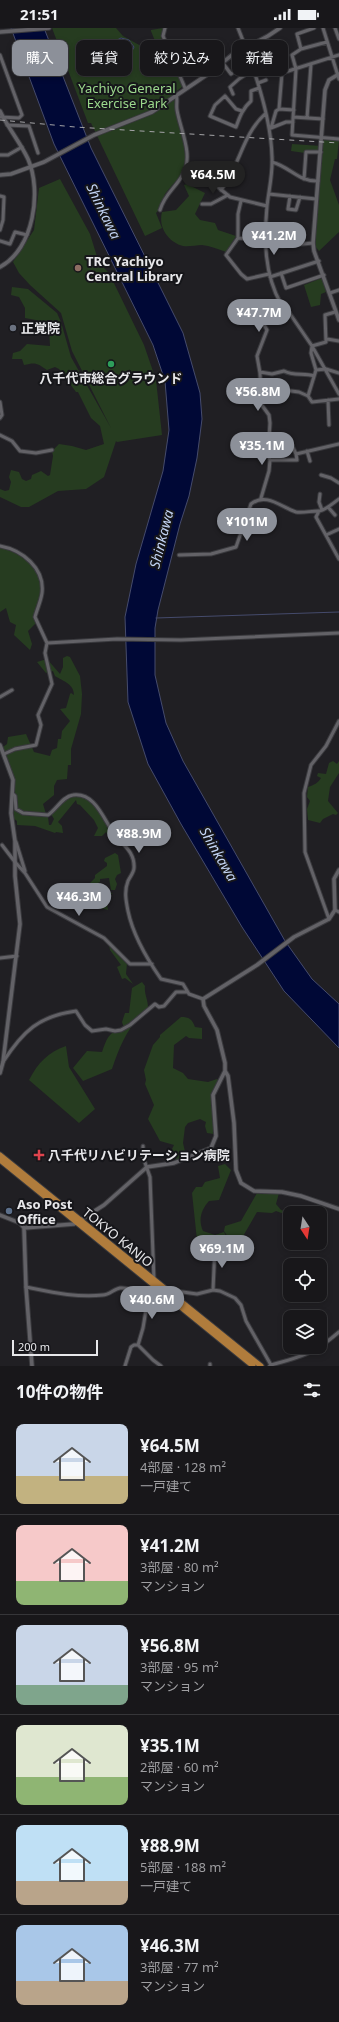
<!DOCTYPE html>
<html lang="ja">
<meta charset="utf-8">
<style>
body{margin:0;font-family:"Noto Sans","Noto Sans JP",sans-serif;background:#212023;color:#f1f3f6;height:100vh;display:flex;flex-direction:column;font-size:15px;white-space:nowrap}
*{box-sizing:border-box;margin:0}
p{font-size:13px;color:#9f9fa2}
.icon{flex:none;width:22px;height:22px;fill:none;stroke:currentColor;stroke-width:2;stroke-linecap:round;stroke-linejoin:round}
.map{position:relative;height:1338px;overflow:hidden}
.drawer{display:flex;flex-direction:column;background:#18171a;flex:1}
.drawer>*{flex:none}
.top-card{position:absolute;left:12px;top:12px;width:315px;height:36px;display:flex;gap:8px}
.needle{width:26px;rotate:168deg}
.buttons{position:absolute;left:283px;top:1178px;display:grid;gap:8px}
.buttons a{display:grid;place-items:center;width:44px;height:44px;border-radius:8px;background:#18171a;box-shadow:0 2px 6px #0003,0 0 0 1px #363639;font-size:20px}
.scale{position:absolute;left:12px;bottom:10px;width:86px;box-sizing:border-box;padding-left:4px;border:2px solid #e7e7ea;border-top:0;font-size:11px;line-height:14px;white-space:nowrap;color:#e7e7ea;-webkit-text-stroke:3px #16161a;paint-order:stroke}
.price{position:absolute;translate:-50% -34px;padding:0 9px;border-radius:14px;background:#8c9099;color:#fff;font-size:13px;line-height:26px;filter:drop-shadow(0 1px 2px #0008)}
.price::after{content:'';position:absolute;left:50%;top:24px;width:12px;height:9px;margin-left:-6px;background:inherit;clip-path:polygon(0 0,100% 0,50% 100%)}
.price.active{background:#222;color:#fff}
ul{padding:0;list-style:none}
li{display:flex;align-items:center;gap:12px;height:100px;padding:0 16px}
li+li{border-top:1px solid #363639}
li span{display:grid;place-items:center;flex:none;width:112px;height:80px;border-radius:8px;color:#555}
li>.icon{margin-inline-start:auto}
span .icon{width:48px;height:48px;fill:#fffc;stroke-width:1}
li b{font-size:17px}
h2{display:flex;justify-content:space-between;align-items:center;height:48px;padding:0 16px;font-size:17px}
.pill{padding:0 14px;border-radius:8px;background:#18171a;box-shadow:0 2px 6px #0003,0 0 0 1px #363639;font-size:14px;line-height:36px}
.pill.active{background:#8c9099;color:#fff}
.status{display:flex;justify-content:space-between;align-items:center;height:28px;padding:0 20px;background:#18171a;direction:ltr}
.status svg{height:11px;fill:currentColor}
.map>svg:first-child{display:block}
.green{fill:#263c20}
.water{fill:#000836;stroke:#454b6c}
.lines{fill:none;stroke-linecap:round;stroke-linejoin:round}
.stream{stroke:#454b6c;stroke-width:1}
.minor-casing{stroke:#3a3a3e;stroke-width:5}
.tertiary-casing{stroke:#3a3a3e;stroke-width:5.5}
.trunk-casing{stroke:#3a3a3e;stroke-width:7}
.minor{stroke:#636267;stroke-width:3}
.tertiary{stroke:#636267;stroke-width:3.5}
.trunk{stroke:#b07c3c;stroke-width:5}
.rail{stroke:#a4a4a7;stroke-width:1;stroke-dasharray:5 5;stroke-linecap:butt}
.education-dot{fill:#8d6e63;stroke:#16161a;stroke-width:1.5}
.worship-dot{fill:#6b7280;stroke:#16161a;stroke-width:1.5}
.leisure-dot{fill:#2e9e5b;stroke:#16161a;stroke-width:1.5}
.health-dot{fill:#e0444e;stroke:#16161a;stroke-width:1.5}
.service-dot{fill:#5c6f8a;stroke:#16161a;stroke-width:1.5}
.labels{text-anchor:middle;dominant-baseline:central;stroke-width:4;stroke-linejoin:round;paint-order:stroke}
.park-label{font-size:13px;fill:#9cd98d;stroke:#16161a}
.poi-label{font-size:13px;font-weight:bold;fill:#e7e7ea;stroke:#16161a;text-anchor:start}
.street-label{font-size:13px;fill:#e7e7ea;stroke:#16161a}
.water-label{font-size:14px;font-style:italic;fill:#c3d4f4;stroke:#16161a}
</style>
<div class="status"><b>21:51</b><svg viewBox="0 0 49 12"><path d="M0 12V9h3v3zM5 12V6h3v6zM10 12V3h3v9zM15 12V0h3v12zM26 1h20v11H26zM47 4h2v5h-2z"/></svg></div>
<div class="map">
<svg width="339" height="1338" viewBox="0 0 339 1338">
<rect width="100%" height="100%" fill="#201f23"/>
<path class="green" d="M52 0H116L123 8 141 18 147 27 158 30 171 29 183 58 173 66 176 71C178 86 189 129 184 141 180 151 171 157 165 166 162 172 161 181 156 185L162 200 145 208 91 95H88Z
M163 0 161 13 169 25 165 29 159 23 151 3V2Z
M323 110 339 112 337 131H335L330 152 339 177V204L319 223 315 218 321 123 305 125 291 123 292 116 321 118Z
M60 151 90 206 99 235 109 245 144 317 156 352 162 407 117 414 116 413 104 449 86 461 58 463 29 479H21L0 469V461L5 463 9 462 11 454 9 449 11 442 19 444 22 451 26 453 31 451 32 447 41 443 48 448 50 447 53 428 52 423 59 416 72 418 86 422 104 416 100 398 91 390 78 364H76L59 341 55 339 47 342C37 335 36 334 24 337L22 331H12L13 325 20 323 27 316 50 318 49 299 46 294 25 290V280L19 269 11 267 12 259 28 261 57 285 61 294 71 329 111 400 72 323 61 285 30 257 19 245 13 234 34 202 39 160Z
M187 156 205 165 195 186 200 192 215 195 218 202 236 208 226 224C218 221 210 218 202 217 196 217 189 219 183 218 168 214 158 199 162 184L176 182 189 168 184 157Z
M322 250 326 264 321 266 320 277 311 279 304 257Z
M0 519C23 527 49 541 39 571 37 579 32 588 36 595L28 603 32 616 30 622 14 607 16 597 10 594 6 580 0 584Z
M67 628 70 629 80 648 82 666 81 686 71 721V737H68L67 751 57 752 54 758V767L43 776 46 786H37V788L48 789 49 797H51L54 791 51 786C57 780 67 767 76 767 93 767 108 798 116 810L117 813 113 814 106 804 102 808H94L98 800 94 792 80 777 77 776 76 772 58 794 62 798 63 805 56 804 55 805 35 798 17 797V793L13 790 15 754 3 719 7 716 8 709 26 706 34 724 50 728 52 722 57 720 58 711H61L62 703 70 693 60 681 66 680 70 666 71 665 74 667C74 656 63 653 55 648L53 643 46 645 37 634 47 631 60 646 63 639V630Z
M333 733 337 736 339 733V745L330 759 328 773 338 785 336 787 333 786 323 791 320 795 308 792 307 781 310 773 307 769 308 759C314 757 318 755 321 750L317 748 318 745 326 746 329 735Z
M115 825 118 827 121 845 117 847 115 851 117 856 115 862H111L109 850 100 851V854L91 858 90 863 76 859 85 860 95 850V847L107 838V835L104 833 105 830Z
M78 861 93 866 113 865 106 869 108 882 93 878 94 874C90 868 84 864 77 862Z
M109 917 127 935 126 946 133 956 125 950 122 951 117 939 121 937 110 922Z
M142 954 145 958C144 966 148 971 148 980 129 996 120 1017 112 1041L83 1053 73 1040 87 1023 102 1024C108 1008 108 1005 124 1000L122 994 125 985H129L132 960Z
M181 989C189 989 192 991 195 999L202 1000V1011L189 1010 186 1008 174 1017 173 1040 183 1045 188 1051 208 1054 217 1051 218 1052 211 1068 214 1106 207 1105 205 1098 206 1094 200 1091 188 1095 185 1099 183 1115 186 1128 176 1133 172 1121 174 1117 160 1113 148 1091 154 1077 145 1056 146 1052 144 1042 153 1017 160 1009V1007Z
M66 1018 69 1039 95 1081 79 1095 29 1052C38 1035 48 1024 66 1018Z
M225 1136 231 1142 219 1172 209 1173C201 1182 198 1192 203 1203L215 1207 224 1204 228 1212 214 1215 197 1212 192 1165 196 1159H202L205 1154 220 1150 218 1138Z
M257 1165H279L276 1176 281 1182 295 1185H290V1188L276 1183 272 1185 257 1184 242 1210 236 1228 225 1224 223 1217 230 1212 224 1203 225 1198 241 1193Z"/>
<path class="water" d="M11 0H44L91 120 183 305 200 365 202 391 197 430 189 468 180 496 158 582 155 600V647L166 695 183 733 285 913 312 951 339 976V1020L284 963 242 899 181 796 148 736 128 674 125 589 136 536 163 443 169 402 165 353 153 317 54 116Z
M121 10 129 12 134 19 128 31 119 34 111 15Z"/>
<g class="lines">
<path class="stream" d="M156 590 339 584"/>
<g class="minor-casing">
<path id="minor" d="M165 0 163 8 185 60
M238 0C253 37 271 88 272 129 273 145 269 161 267 178 264 211 264 246 281 276
M323 0 339 51
M335 0 339 11
M327 14 301 21 292 27 296 41 292 107 339 111
M301 21 297 6 314 0
M0 27 22 87 19 90 0 89
M222 34 231 46 246 36 243 32
M258 55 266 52
M233 66 230 59 239 51 254 41
M279 81 294 82
M242 83 236 81 225 68 215 77 210 88 236 99C240 88 243 80 251 73V63L259 60
M293 89 323 91
M307 90 311 36
M7 97 29 98 38 125
M271 100 276 83 279 81 282 45 339 27
M271 100 286 94H293
M0 127H8L22 119
M272 134C290 139 299 154 318 153
M187 136 199 139 206 153 218 159 230 169 267 178
M304 151 306 124H321
M221 162C240 138 242 107 265 86
M269 166 316 171
M0 168 4 169 3 192 0 202
M290 168 288 181 296 182 300 169
M241 173 238 186V210L226 227 241 246 247 251 269 246
M202 176H211L228 167
M160 182C165 165 176 160 183 146 194 127 180 101 177 82 176 76 178 72 176 66
M238 210 249 211
M0 213 10 216 15 204 27 207
M266 216 282 218 313 215
M281 245 286 260 324 247
M270 249 319 233
M330 265 339 262
M327 311 339 313
M312 318 326 314 325 287 335 284
M316 342 326 341 339 345
M260 344 272 346 284 343C293 348 304 345 314 348
M260 359 299 364 308 368 312 374 339 371
M308 368 316 342 311 325 312 318
M328 372 329 397
M0 374 2 387 0 390
M0 407 12 413 20 423 36 425 52 422
M270 411 290 413 296 426
M307 423 310 433
M270 432H297L296 426 339 416
M321 447 331 450 339 455
M320 466 319 474 322 482
M261 470 269 443 270 432 268 427 270 395 269 387 261 376 260 345 257 328 267 302 259 288 260 279C267 275 274 275 281 276L286 280 312 318 339 366
M328 479 335 487
M319 483 316 489 339 531
M326 507 339 501
M0 518C22 522 45 540 42 565 41 573 37 581 35 589L47 615 45 625 52 656 38 687 41 697 36 717 15 721 4 726
M179 527 211 526 236 519 251 476C266 464 281 479 296 484 303 485 311 483 318 483 325 483 333 475 339 471
M47 615 117 611 181 612 339 605
M0 669 12 662
M13 766 15 768 16 781 23 785 48 787C56 782 63 768 73 767 96 764 104 793 115 807 123 817 135 824 134 840 134 844 130 849 128 853 124 863 126 873 128 883 133 907 147 931 161 951L183 956 189 966 203 971
M16 814 25 843
M2 817 15 834
M15 834 25 845 47 879 104 910 130 936H152
M335 882 339 884
M329 891 305 824 304 765 311 737 326 718 339 693
M0 930 17 928
M3 1034C23 1003 39 988 76 983L85 997 92 1003 106 1001 115 1003 121 1002 130 997 155 976 159 979 164 978 176 964H187
M143 1118V1129L150 1149 154 1252
M26 1259C51 1264 77 1270 103 1267 109 1267 114 1261 120 1260 133 1259 143 1267 156 1260
M168 1262 197 1266 213 1262 220 1263 235 1270 241 1277 246 1293 271 1337C301 1329 315 1325 339 1304
M213 1262 215 1218
M138 1317 143 1300 149 1264
M210 1336V1338
M125 1338 131 1319 134 1317H138L153 1332 161 1338"/>
</g>
<g class="tertiary-casing">
<path id="tertiary" d="M0 4 49 0
M339 46 329 52 325 62 313 215 314 223 339 292
M0 83C8 100 20 114 28 131 42 163 34 221 0 239
M0 147 11 146 44 134 94 107 152 84 211 44 232 27 268 8 280 0
M0 717 13 752 11 785 15 813V848L20 896 3 1034 0 1045
M225 1043 228 1048 234 1095 236 1142 241 1155 254 1163 282 1164 301 1168 339 1181
M0 1187 20 1195 24 1200 26 1259 32 1338
M24 1200 74 1196 104 1177 147 1139 174 1135 211 1120 216 1108 213 1067 225 1043V1035L217 1002 204 978 203 971 257 937 294 909 329 891 335 882 334 851 339 842
M270 1338 271 1337"/>
</g>
<g class="trunk-casing">
<path id="trunk" d="M0 1127 261 1338
M0 1132 253 1338"/>
</g>
<use href="#minor" class="minor"/>
<use href="#tertiary" class="tertiary"/>
<use href="#trunk" class="trunk"/>
<path class="rail" d="M0 92 75 99 339 115"/>
</g>
<circle class="education-dot" cx="78" cy="240" r="4"/>
<circle class="worship-dot" cx="13" cy="300" r="4"/>
<circle class="leisure-dot" cx="111" cy="336" r="4"/>
<path class="health-dot" d="M37 1121h4v4h4v4h-4v4h-4v-4h-4v-4h4z"/>
<circle class="service-dot" cx="9" cy="1183" r="4"/>
<g class="labels">
<g class="park-label">
<text x="127" y="60">Yachiyo General<tspan x="127" dy="15">Exercise Park</tspan></text>
</g>
<g class="poi-label">
<text x="86" y="233">TRC Yachiyo<tspan x="86" dy="15">Central Library</tspan></text>
<text x="21" y="300">正覚院</text>
<text x="111" y="350" text-anchor="middle">八千代市総合グラウンド</text>
<text x="48" y="1127">八千代リハビリテーション病院</text>
<text x="17" y="1176">Aso Post<tspan x="17" dy="15">Office</tspan></text>
</g>
<g class="street-label">
<text transform="translate(118 1209) rotate(39)">TOKYO KANJO</text>
</g>
<g class="water-label">
<text transform="translate(104 183) rotate(64)">Shinkawa</text>
<text transform="translate(161 511) rotate(-76)">Shinkawa</text>
<text transform="translate(219 826) rotate(60)">Shinkawa</text>
</g>
</g>
</svg>
<div class="buttons">
<a><svg class="needle" viewBox="-14 -14 28 28"><path d="M0-13l5 13h-10z" fill="#e53935"/><path d="M0 13l5-13h-10z" fill="#9f9fa2"/></svg></a>
<a><svg class="icon" aria-label="locate" viewBox="0 0 24 24"><circle cx="12" cy="12" r="6"/><path d="M12 2v4M12 18v4M2 12h4M18 12h4"/></svg></a>
<a><svg class="icon" aria-label="layers" viewBox="0 0 24 24"><path d="M12 4l9 5-9 5-9-5zM3 14l9 5 9-5"/></svg></a>
</div>
<div class="scale">200 m</div>
<b class="price active" style="left:213px;top:167px">¥64.5M</b>
<b class="price" style="left:274px;top:228px">¥41.2M</b>
<b class="price" style="left:259px;top:305px">¥47.7M</b>
<b class="price" style="left:258px;top:384px">¥56.8M</b>
<b class="price" style="left:262px;top:438px">¥35.1M</b>
<b class="price" style="left:247px;top:514px">¥101M</b>
<b class="price" style="left:139px;top:826px">¥88.9M</b>
<b class="price" style="left:79px;top:889px">¥46.3M</b>
<b class="price" style="left:222px;top:1241px">¥69.1M</b>
<b class="price" style="left:152px;top:1292px">¥40.6M</b>
<div class="top-card">
<a class="pill active">購入</a>
<a class="pill">賃貸</a>
<a class="pill">絞り込み</a>
<a class="pill">新着</a>
</div>
</div>
<section class="drawer">
<h2>10件の物件<svg class="icon" aria-label="filters" viewBox="0 0 24 24"><path d="M4 7h16M4 17h16"/><circle cx="9" cy="7" r="2"/><circle cx="15" cy="17" r="2"/></svg></h2>
<ul>
<li><span style="background:linear-gradient(#c9d6e8 65%,#c2b280 0)"><svg class="icon" aria-label="home" viewBox="0 0 24 24"><path d="M3 11l9-7 9 7M6 9v11h12V9"/></svg></span><div><b>¥64.5M</b><p>4部屋 · 128 m²</p><p>一戸建て</p></div></li>
<li><span style="background:linear-gradient(#f6c9c9 70%,#8fb573 0)"><svg class="icon" aria-label="home" viewBox="0 0 24 24"><path d="M3 11l9-7 9 7M6 9v11h12V9"/></svg></span><div><b>¥41.2M</b><p>3部屋 · 80 m²</p><p>マンション</p></div></li>
<li><span style="background:linear-gradient(#c9d6e8 75%,#7fa58c 0)"><svg class="icon" aria-label="home" viewBox="0 0 24 24"><path d="M3 11l9-7 9 7M6 9v11h12V9"/></svg></span><div><b>¥56.8M</b><p>3部屋 · 95 m²</p><p>マンション</p></div></li>
<li><span style="background:linear-gradient(#dfe7d0 65%,#8fb573 0)"><svg class="icon" aria-label="home" viewBox="0 0 24 24"><path d="M3 11l9-7 9 7M6 9v11h12V9"/></svg></span><div><b>¥35.1M</b><p>2部屋 · 60 m²</p><p>マンション</p></div></li>
<li><span style="background:linear-gradient(#bfe0f5 70%,#b9a48a 0)"><svg class="icon" aria-label="home" viewBox="0 0 24 24"><path d="M3 11l9-7 9 7M6 9v11h12V9"/></svg></span><div><b>¥88.9M</b><p>5部屋 · 188 m²</p><p>一戸建て</p></div></li>
<li><span style="background:linear-gradient(#a9c7e8 70%,#b9a48a 0)"><svg class="icon" aria-label="home" viewBox="0 0 24 24"><path d="M3 11l9-7 9 7M6 9v11h12V9"/></svg></span><div><b>¥46.3M</b><p>3部屋 · 77 m²</p><p>マンション</p></div></li>
</ul>
</section>
